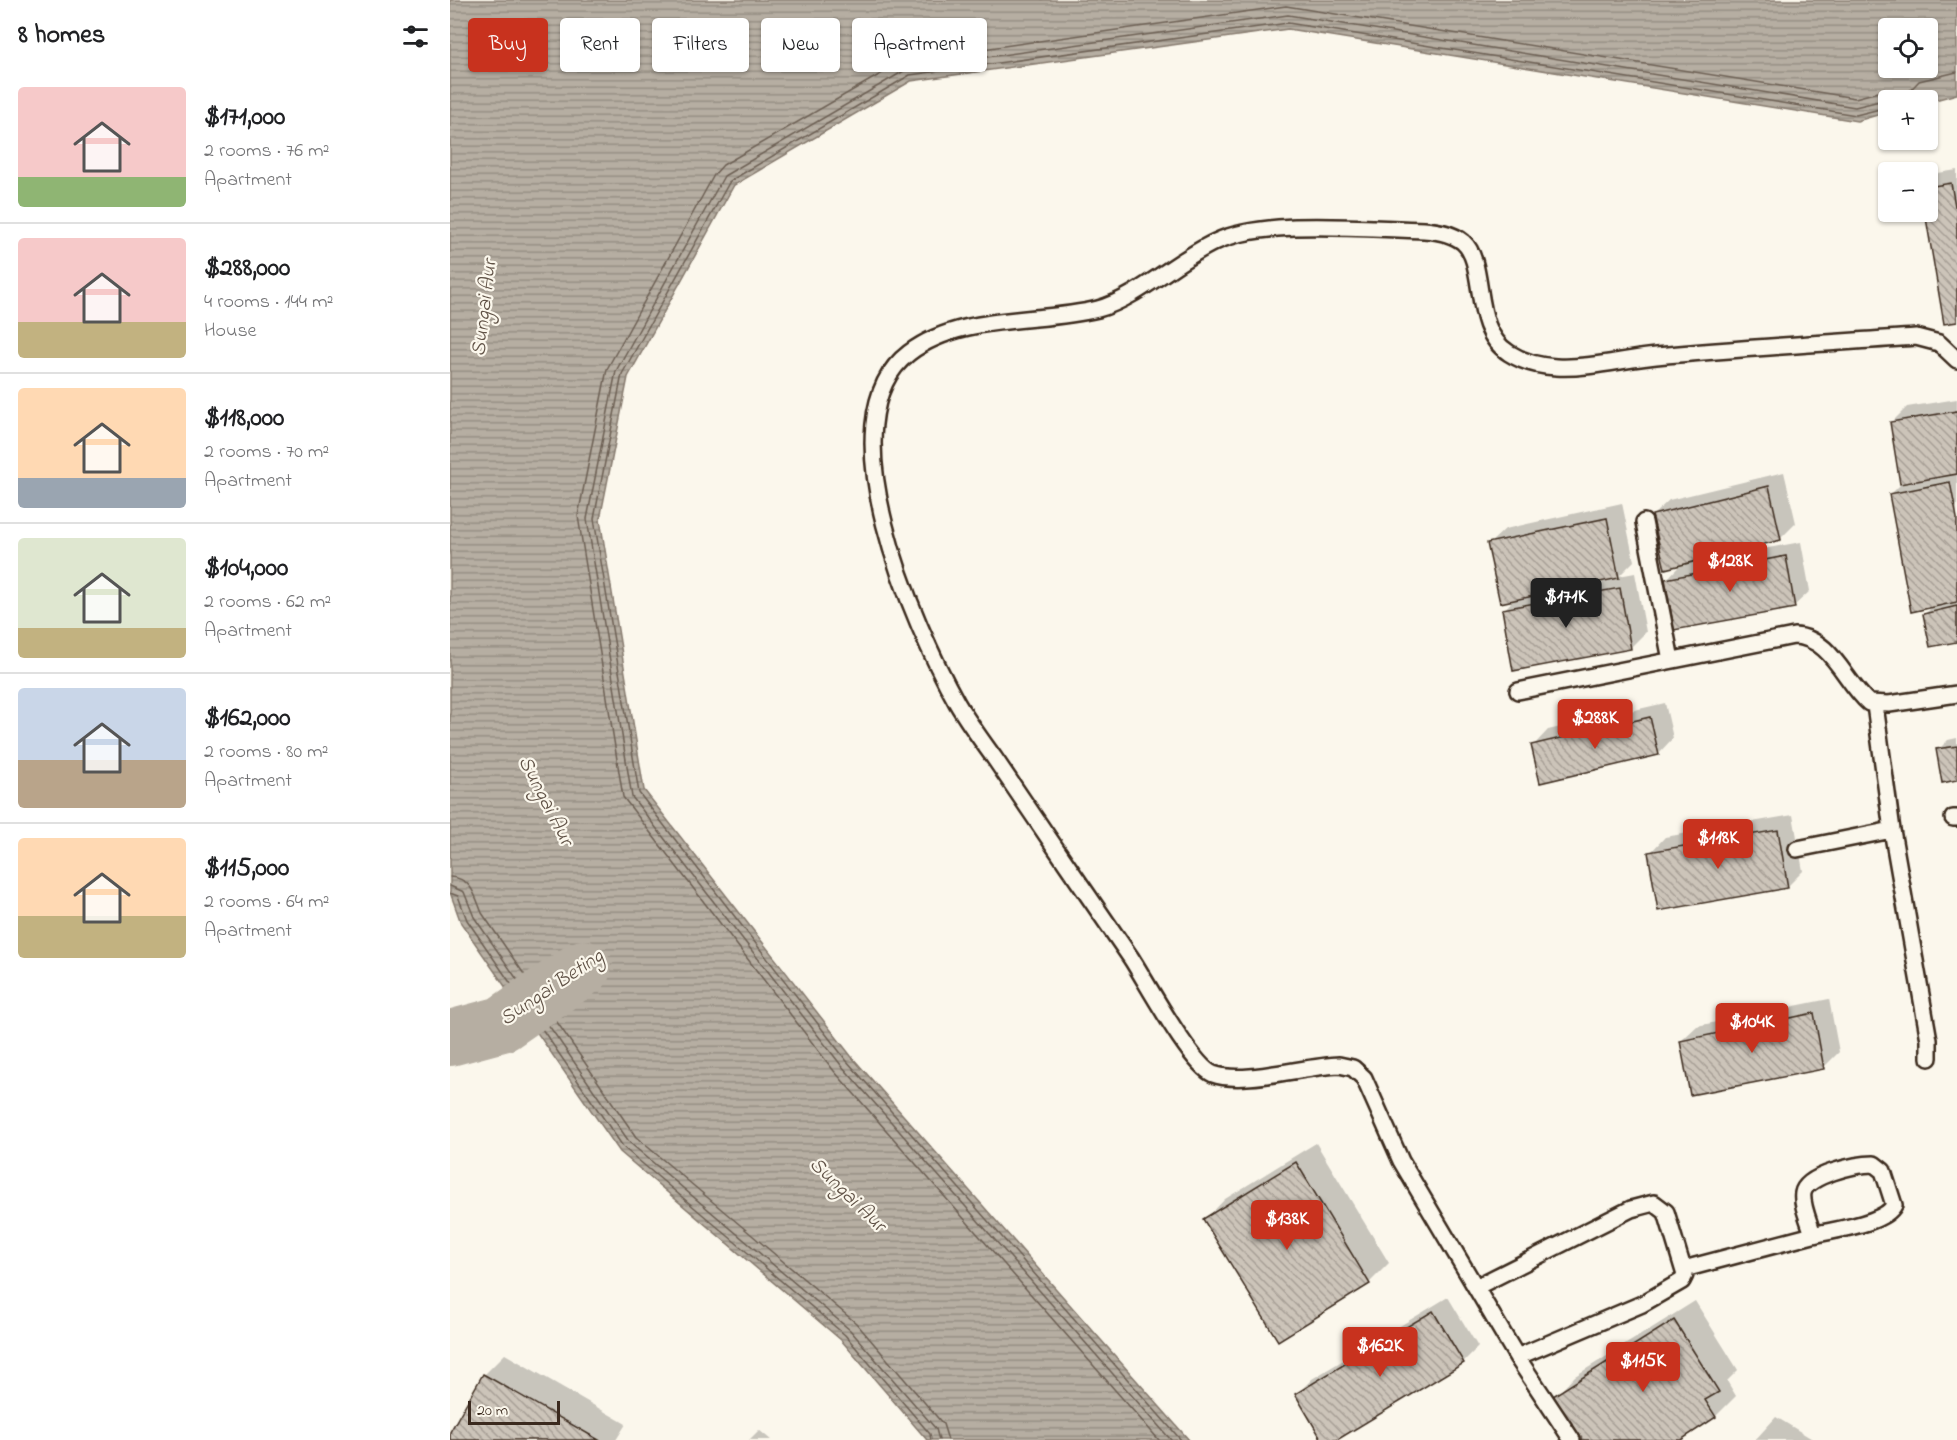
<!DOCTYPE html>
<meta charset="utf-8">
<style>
body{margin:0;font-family:"Indie Flower",sans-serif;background:#f2f2f2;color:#202124;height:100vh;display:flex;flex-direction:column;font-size:22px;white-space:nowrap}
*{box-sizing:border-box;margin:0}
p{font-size:20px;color:#757577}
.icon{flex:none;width:33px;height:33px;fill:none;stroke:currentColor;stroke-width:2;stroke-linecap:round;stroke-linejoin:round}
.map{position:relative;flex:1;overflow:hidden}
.sheet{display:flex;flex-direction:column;background:#fff;width:450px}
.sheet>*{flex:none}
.top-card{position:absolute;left:18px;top:18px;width:570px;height:54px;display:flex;gap:12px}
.controls{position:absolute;left:1428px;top:18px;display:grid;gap:12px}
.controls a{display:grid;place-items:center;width:60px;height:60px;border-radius:6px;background:#fff;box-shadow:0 2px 4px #0004;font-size:30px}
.scale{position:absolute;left:18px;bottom:15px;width:92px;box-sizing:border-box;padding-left:6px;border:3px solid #3b2a1e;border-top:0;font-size:16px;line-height:21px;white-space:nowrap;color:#3b2a1e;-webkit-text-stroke:4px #fbf7ec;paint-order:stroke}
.price{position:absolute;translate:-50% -51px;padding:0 14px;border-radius:6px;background:#c8321e;color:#fff;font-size:20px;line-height:39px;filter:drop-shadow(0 2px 3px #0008)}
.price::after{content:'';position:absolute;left:50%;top:36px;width:18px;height:14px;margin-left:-9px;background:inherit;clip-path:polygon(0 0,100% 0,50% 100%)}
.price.active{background:#222;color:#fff}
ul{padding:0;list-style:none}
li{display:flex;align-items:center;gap:18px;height:150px;padding:0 18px}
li+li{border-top:2px solid #e0e0e0}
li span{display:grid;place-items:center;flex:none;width:168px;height:120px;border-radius:6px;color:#555}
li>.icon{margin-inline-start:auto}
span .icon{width:72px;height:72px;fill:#fffc;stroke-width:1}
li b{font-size:26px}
h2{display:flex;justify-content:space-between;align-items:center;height:72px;padding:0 18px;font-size:26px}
.pill{padding:0 21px;border-radius:6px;background:#fff;box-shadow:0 2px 4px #0004;font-size:21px;line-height:54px}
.pill.active{background:#c8321e;color:#fff}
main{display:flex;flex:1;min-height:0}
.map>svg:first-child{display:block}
.water{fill:url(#water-rules);stroke:#85796d;stroke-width:1.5;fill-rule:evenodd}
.shadow{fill:#0003}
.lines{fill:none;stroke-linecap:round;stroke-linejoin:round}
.shore{stroke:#6c5f53;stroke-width:1.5}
.river{stroke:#b6aea2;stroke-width:56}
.building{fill:url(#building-back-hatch);stroke:#3b2a1e;stroke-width:1.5}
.lane-casing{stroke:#3b2a1e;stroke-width:20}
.lane{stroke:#fbf7ec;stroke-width:15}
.labels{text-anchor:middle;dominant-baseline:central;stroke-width:4.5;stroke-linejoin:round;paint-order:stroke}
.water-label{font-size:21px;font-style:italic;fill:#605246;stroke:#fbf7ec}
</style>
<main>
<section class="sheet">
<h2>8 homes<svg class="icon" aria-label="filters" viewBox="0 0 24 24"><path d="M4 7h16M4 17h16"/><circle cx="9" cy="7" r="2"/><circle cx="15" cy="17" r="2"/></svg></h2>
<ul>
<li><span style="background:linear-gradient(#f6c9c9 75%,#8fb573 0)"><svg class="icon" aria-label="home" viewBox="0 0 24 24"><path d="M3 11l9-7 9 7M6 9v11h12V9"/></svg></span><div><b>$171,000</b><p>2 rooms · 76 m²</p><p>Apartment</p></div></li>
<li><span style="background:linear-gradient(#f6c9c9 70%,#c2b280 0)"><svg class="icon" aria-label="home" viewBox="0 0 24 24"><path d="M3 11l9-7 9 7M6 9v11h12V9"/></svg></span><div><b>$288,000</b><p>4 rooms · 144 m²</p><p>House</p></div></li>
<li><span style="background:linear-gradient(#ffd9b3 75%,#9aa5b1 0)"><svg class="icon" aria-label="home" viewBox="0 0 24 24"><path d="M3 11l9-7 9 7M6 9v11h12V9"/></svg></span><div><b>$118,000</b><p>2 rooms · 70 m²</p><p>Apartment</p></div></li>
<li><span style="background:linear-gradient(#dfe7d0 75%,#c2b280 0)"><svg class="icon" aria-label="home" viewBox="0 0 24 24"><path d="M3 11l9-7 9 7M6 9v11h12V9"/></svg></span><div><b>$104,000</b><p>2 rooms · 62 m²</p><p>Apartment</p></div></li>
<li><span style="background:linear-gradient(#c9d6e8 60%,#b9a48a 0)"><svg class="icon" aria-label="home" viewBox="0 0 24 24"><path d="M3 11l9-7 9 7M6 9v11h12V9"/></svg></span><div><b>$162,000</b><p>2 rooms · 80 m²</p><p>Apartment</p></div></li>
<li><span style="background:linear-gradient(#ffd9b3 65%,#c2b280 0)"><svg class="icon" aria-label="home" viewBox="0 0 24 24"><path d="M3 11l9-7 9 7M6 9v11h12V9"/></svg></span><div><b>$115,000</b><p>2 rooms · 64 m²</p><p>Apartment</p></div></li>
</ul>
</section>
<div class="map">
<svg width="1507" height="1440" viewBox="0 0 1507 1440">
<defs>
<pattern id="water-rules" width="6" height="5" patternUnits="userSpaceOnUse" patternTransform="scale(1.5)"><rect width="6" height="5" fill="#b6aea2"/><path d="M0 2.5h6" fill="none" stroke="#958e83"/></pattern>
<pattern id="building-back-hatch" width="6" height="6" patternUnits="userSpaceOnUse" patternTransform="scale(1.5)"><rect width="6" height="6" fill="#ccc4b9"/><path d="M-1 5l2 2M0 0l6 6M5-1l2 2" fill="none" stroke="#a79f96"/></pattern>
</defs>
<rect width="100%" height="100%" fill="#fbf7ec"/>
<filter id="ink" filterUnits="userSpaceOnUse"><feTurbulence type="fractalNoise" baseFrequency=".0167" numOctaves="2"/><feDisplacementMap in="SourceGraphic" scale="12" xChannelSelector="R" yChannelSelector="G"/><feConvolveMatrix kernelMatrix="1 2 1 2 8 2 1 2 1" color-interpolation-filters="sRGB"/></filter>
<g filter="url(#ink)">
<path class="water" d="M0 0H1507V94L1478 102 1438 100V112L1407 121 838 29 461 81 284 185 178 377 150 519 194 790 401 1056 739 1440H477L391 1340 170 1152 11 923 0 892ZM1438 28H1478V68H1438Z"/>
<path class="shadow" d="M1507 170V320L1496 322 1477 212 1478 184 1488 173Z
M1507 399V639L1481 645 1474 615 1484 605 1440 495 1451 484 1441 423 1457 407Z
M1334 472 1346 523 1331 538 1259 556 1260 559 1351 542 1360 591 1344 606 1217 579 1233 562 1203 515 1219 500Z
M1172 503 1184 561 1169 576 1185 573 1196 632 1180 648 1054 610 1064 599 1039 544 1055 529Z
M1215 703 1223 738 1208 754 1083 746 1098 730Z
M1507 738V779L1493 781 1488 750 1498 740Z
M1343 815 1353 871 1337 887 1200 853 1215 837Z
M1379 999 1389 1052 1374 1067 1231 1041 1247 1026Z
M866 1143 939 1263 919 1283 755 1220 775 1199Z
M998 1297 1028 1347 1013 1362 884 1440H874L847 1394 862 1379Z
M1245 1301 1288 1370 1277 1381 1286 1396 1266 1416 1228 1440H1132L1105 1397 1125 1376Z
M55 1354 176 1424 166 1440H0V1435L34 1375Z
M1326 1417 1364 1440H1305Z
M309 1430 321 1440H299Z"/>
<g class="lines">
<path class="shore" d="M0 877C22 878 25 896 32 913L186 1137 406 1323 493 1424 498 1440
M0 886 14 892 24 917 180 1143 400 1330 486 1429 489 1440
M0 893 8 896 17 920 174 1148 395 1335 480 1434 481 1440
M709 1440 384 1071 173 797 128 516 157 369 264 175 273 165 455 60 836 6 1405 98 1436 90 1455 96 1469 81 1507 72
M721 1440 391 1065 182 797 137 519 166 371 274 176 459 68 838 15 1405 107 1434 100H1443
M731 1440 396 1060 189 793 144 519 172 374 280 181 460 75 838 23 1406 115 1438 107"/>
<path class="river" d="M0 1038 52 1024 133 968"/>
</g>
<path class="building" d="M1501 183 1505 206 1507 205V322L1494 324 1475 212H1478V187Z
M1507 411V474L1450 484 1440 422Z
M1500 482 1507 518V602L1461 612 1439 494Z
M1319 486 1331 540 1215 569 1202 515Z
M1157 518 1169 578 1050 603 1037 543Z
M1336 556 1345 608 1224 630 1215 579Z
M1170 588 1181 649 1063 671 1052 609Z
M1507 606V642L1480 647 1473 614Z
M1200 717 1209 755 1090 783 1081 745Z
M1507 746V780L1492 783 1486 749Z
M1328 830 1338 888 1208 911 1198 852Z
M1364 1013 1374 1069 1240 1095 1230 1041Z
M846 1162 920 1284 828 1341 753 1219Z
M983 1311 1014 1363 887 1440H872L845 1394Z
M1224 1320 1269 1392 1255 1400 1266 1417 1231 1440H1130L1103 1396Z
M33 1374 149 1440H0V1432Z"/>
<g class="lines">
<g class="lane-casing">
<path id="lane" d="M1194 522 1221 660
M1068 691 1344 636C1381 637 1394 681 1419 703L1439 704 1507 694
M1425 705 1442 830 1479 1040V1058
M1503 818H1507
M1347 849 1442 830
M1424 1164 1433 1171 1444 1205C1435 1224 1382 1230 1363 1235 1360 1223 1351 1205 1353 1193 1356 1175 1407 1164 1424 1164Z
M1234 1269 1363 1235
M1026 1287 1181 1209 1204 1203 1216 1212 1235 1275 1232 1281 1192 1304 1067 1357
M1122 1440 1067 1357 951 1161 914 1078 903 1068 889 1065C855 1066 793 1085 763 1074 741 1065 696 981 681 958 660 927 638 896 617 865 593 830 569 794 545 759 532 741 518 722 507 703 465 628 372 419 459 353 512 313 588 324 648 309 686 299 728 259 765 242 816 218 917 229 974 230 987 231 1002 233 1013 242 1038 264 1020 329 1059 353 1073 362 1090 366 1106 367 1137 369 1175 359 1206 356 1292 348 1379 343 1466 337L1489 343 1507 360"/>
</g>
<use href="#lane" class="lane"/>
</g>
</g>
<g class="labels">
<g class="water-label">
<text transform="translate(35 308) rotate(-83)">Sungai Aur</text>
<text transform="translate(95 801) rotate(63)">Sungai Aur</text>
<text transform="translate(102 988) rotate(-34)">Sungai Beting</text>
<text transform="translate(397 1195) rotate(44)">Sungai Aur</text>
</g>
</g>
</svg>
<div class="controls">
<a><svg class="icon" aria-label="locate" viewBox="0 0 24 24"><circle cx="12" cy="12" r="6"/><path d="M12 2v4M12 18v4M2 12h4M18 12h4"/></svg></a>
<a>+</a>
<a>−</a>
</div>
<div class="scale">20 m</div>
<b class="price" style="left:1280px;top:593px">$128K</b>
<b class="price active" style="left:1116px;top:629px">$171K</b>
<b class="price" style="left:1145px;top:750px">$288K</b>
<b class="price" style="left:1268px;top:870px">$118K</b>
<b class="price" style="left:1302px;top:1054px">$104K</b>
<b class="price" style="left:837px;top:1251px">$138K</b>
<b class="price" style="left:930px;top:1378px">$162K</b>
<b class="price" style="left:1193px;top:1393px">$115K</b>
<div class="top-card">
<a class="pill active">Buy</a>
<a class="pill">Rent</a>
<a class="pill">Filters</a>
<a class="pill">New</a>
<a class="pill">Apartment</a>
</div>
</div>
</main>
